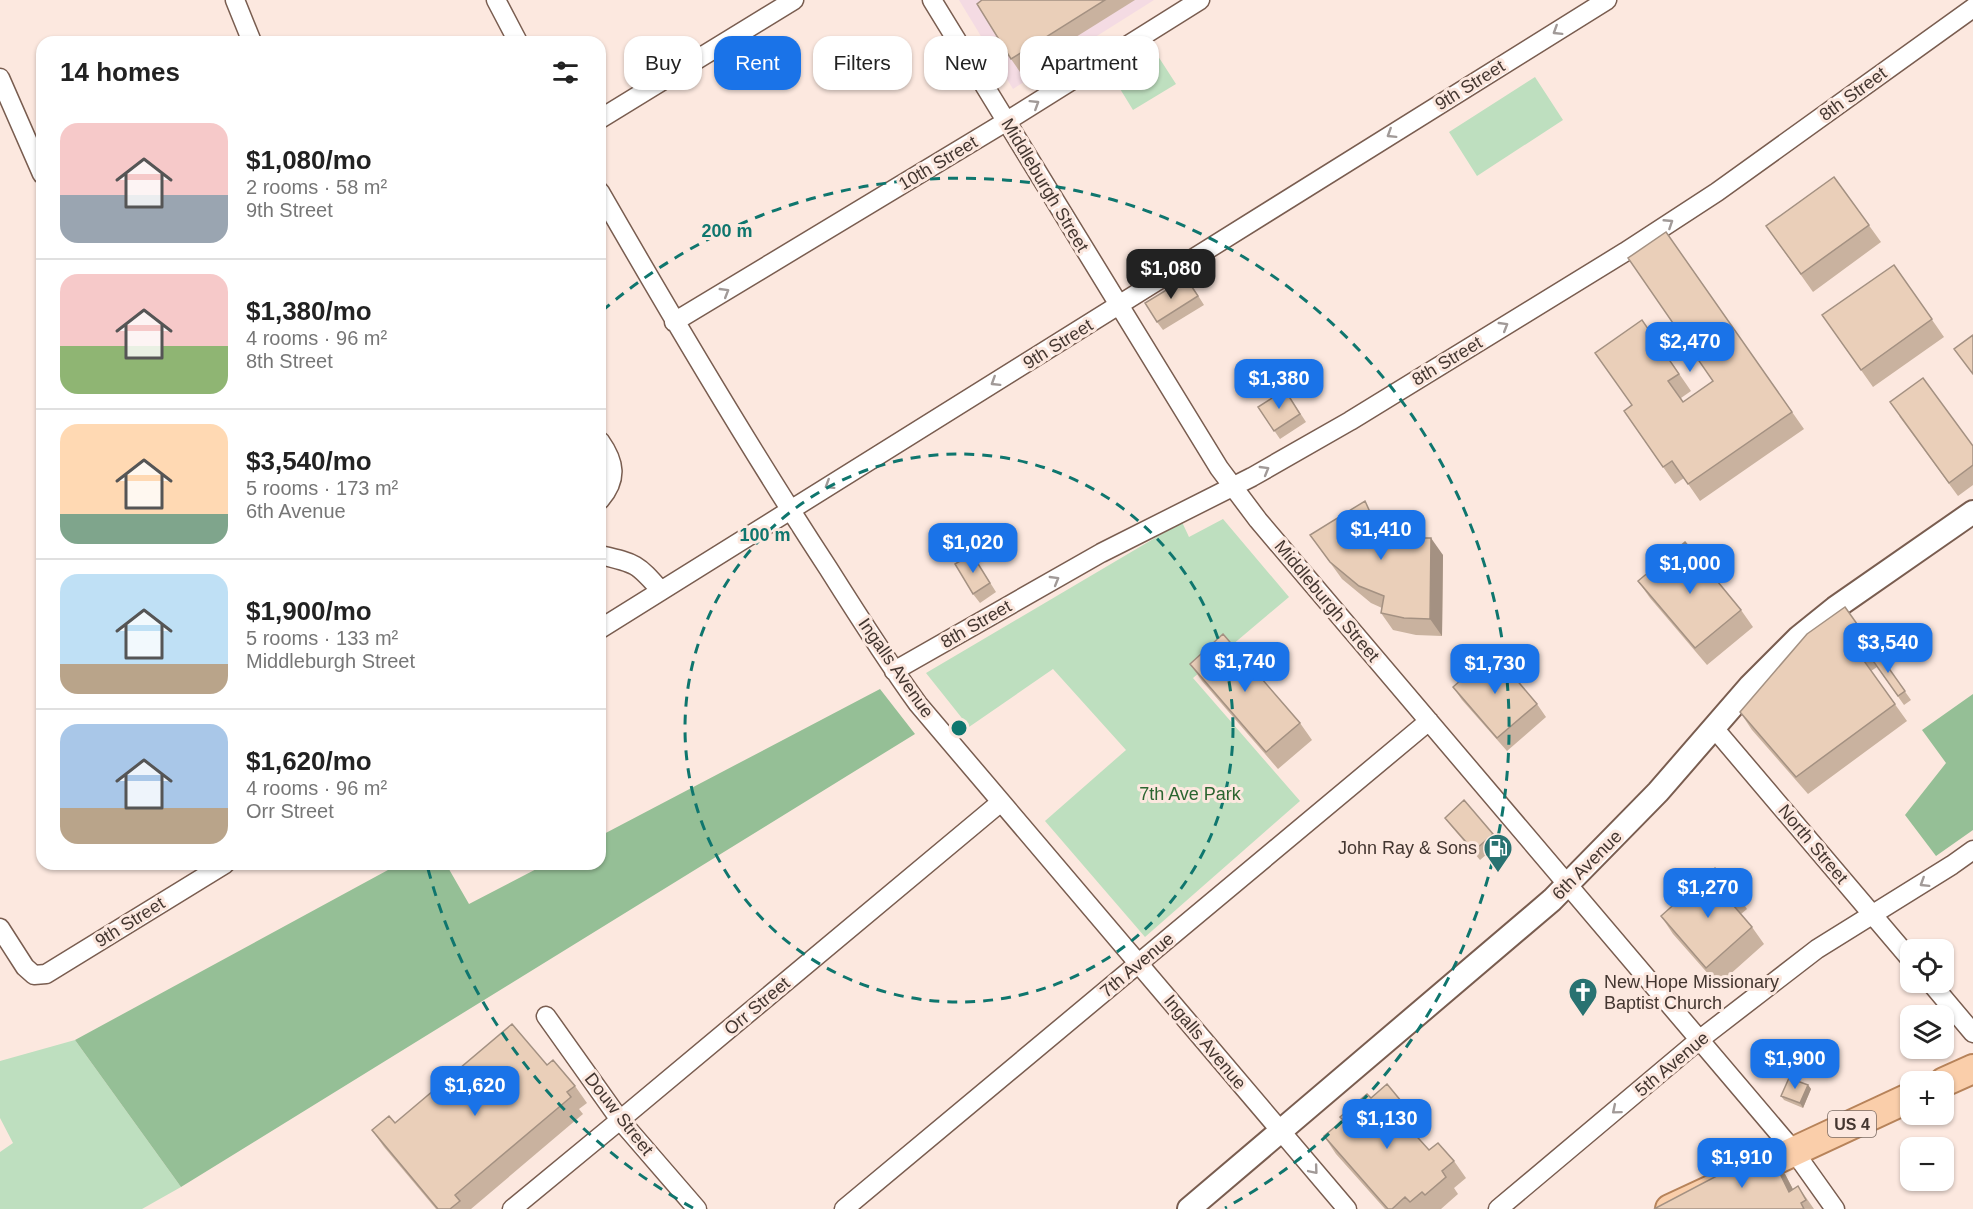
<!DOCTYPE html>
<meta charset="utf-8">
<style>
body{margin:0;font-family:Arial,sans-serif;background:#f6f6f6;color:#222;height:100vh;display:flex;flex-direction:column;font-size:22px;white-space:nowrap}
*{box-sizing:border-box;margin:0}
p{font-size:20px;color:#767676}
.icon{flex:none;width:33px;height:33px;fill:none;stroke:currentColor;stroke-width:2;stroke-linecap:round;stroke-linejoin:round}
.map{position:relative;flex:1;overflow:hidden}
.side{position:absolute;left:36px;top:36px;width:570px;height:834px;display:flex;flex-direction:column;background:#fff;border-radius:18px;box-shadow:0 2px 4px #0004}
.side>*{flex:none}
.banner{position:absolute;left:624px;top:36px;width:570px;height:54px;display:flex;gap:12px}
.tools{position:absolute;left:1900px;top:939px;display:grid;gap:12px}
.tools a{display:grid;place-items:center;width:54px;height:54px;border-radius:12px;background:#fff;box-shadow:0 2px 4px #0004;font-size:30px}
.price{position:absolute;translate:-50% -51px;padding:0 14px;border-radius:12px;background:#1a73e8;color:#fff;font-size:20px;line-height:39px;filter:drop-shadow(0 2px 3px #0008)}
.price::after{content:'';position:absolute;left:50%;top:36px;width:18px;height:14px;margin-left:-9px;background:inherit;clip-path:polygon(0 0,100% 0,50% 100%)}
.price.active{background:#222;color:#fff}
ul{padding:0;list-style:none}
li{display:flex;align-items:center;gap:18px;height:150px;padding:0 24px}
li+li{border-top:2px solid #e0e0e0}
li span{display:grid;place-items:center;flex:none;width:168px;height:120px;border-radius:18px;color:#555}
li>.icon{margin-inline-start:auto}
span .icon{width:72px;height:72px;fill:#fffc;stroke-width:1}
li b{font-size:26px}
h2{display:flex;justify-content:space-between;align-items:center;height:72px;padding:0 24px;font-size:26px}
.tag{padding:0 21px;border-radius:18px;background:#fff;box-shadow:0 2px 4px #0004;font-size:21px;line-height:54px}
.tag.active{background:#1a73e8;color:#fff}
.map>svg:first-child{display:block}
.education{fill:#f4dbe3}
.green{fill:#bedfbf}
.forest{fill:#95bf96}
.lines{fill:none;stroke-linecap:round;stroke-linejoin:round}
.minor-casing{stroke:#795d50;stroke-width:21}
.tertiary-casing{stroke:#795d50;stroke-width:26}
.primary-casing{stroke:#b7835a;stroke-width:32}
.minor{stroke:#fff;stroke-width:18}
.tertiary{stroke:#fff;stroke-width:22}
.primary{stroke:#faceaa;stroke-width:28}
.wall{fill:#c9b29f}
.shaded-wall{fill:#a49182}
.building{fill:#eacfb9;stroke:#a49182;stroke-width:1.5}
.oneway{stroke:#a19a98}
.ring{fill:none;stroke:#0f766e;stroke-width:3;stroke-dasharray:10 8}
.labels{text-anchor:middle;dominant-baseline:central;stroke-width:6;stroke-linejoin:round;paint-order:stroke}
.shield{fill:#fce8df;stroke:#7a6b64;stroke-width:1.5}
.shield-label{font-size:16px;font-weight:bold;fill:#433630}
.street-label{font-size:18px;fill:#433630;stroke:#fce8df}
.park-label{font-size:18px;fill:#2b6530;stroke:#fce8df}
.poi-label{font-size:18px;fill:#433630;stroke:#fce8df;text-anchor:end}
.centre{fill:#0f766e;stroke:#fce8df;stroke-width:3}
.ring-label{font-size:18px;text-anchor:middle;font-weight:bold;fill:#0f766e;stroke:#fce8df;stroke-width:6;stroke-linejoin:round;paint-order:stroke}
</style>
<div class="map">
<svg width="1973" height="1209" viewBox="0 0 1973 1209">
<rect width="100%" height="100%" fill="#fce8df"/>
<path class="education" d="M959 0H1154L1013 89Z"/>
<path class="green" d="M1156 53 1176 84 1133 110 1114 79Z
M1535 77 1563 120 1477 176 1449 132Z
M1223 519 1289 597 1193 678 1300 801 1145 937 1045 821 1126 750 1053 669 969 727 926 673 1182 522 1189 537Z
M75 1040 181 1187 142 1209H0V1152L13 1143 0 1118V1061Z"/>
<path class="forest" d="M880 689 915 734 181 1187 75 1040 399 864H446L469 904 546 864H600V836Z
M1973 694V830L1936 856 1905 815 1946 763 1922 730Z"/>
<g class="lines">
<g class="minor-casing">
<path id="minor" d="M235 0 252 42
M496 0 518 42
M932 0 1219 468 1258 520 1793 1150 1835 1209
M0 78 42 174
M600 119 794 0
M600 192C673 319 748 446 828 568 857 614 886 660 918 704L1347 1209
M674 322 1007 121 1200 0
M600 441C615 462 618 479 600 500
M600 555C635 563 637 563 661 591
M600 629 1607 0
M894 671 1101 553 1252 477 1350 421 1625 252 1717 192 1973 8
M1714 728 1911 960
M0 928 25 967 34 975 46 974 225 864
M1930 982 1973 1033
M546 1016 620 1120 697 1209
M512 1209 620 1120 1001 802
M844 1209 1429 721
M1498 1209 1699 1040 1817 949 1952 865 1973 850"/>
</g>
<g class="tertiary-casing">
<path id="tertiary" d="M1189 1209 1552 900 1658 792 1750 686 1799 637 1835 608 1973 512"/>
</g>
<g class="primary-casing">
<path id="primary" d="M1944 1082 1973 1069
M1670 1209 1911 1097"/>
</g>
<use href="#minor" class="minor"/>
<use href="#tertiary" class="tertiary"/>
<use href="#primary" class="primary"/>
</g>
<path class="wall" d="M982 0H1135L1020 72 1011 59Z
M1834 177 1881 242 1813 292 1766 226Z
M1666 232 1804 429 1700 501 1684 478 1675 484 1624 411 1632 405 1642 320 1691 391 1681 398 1683 402 1713 381Z
M1894 265 1944 337 1873 387 1822 315Z
M1192 286 1204 305 1163 330 1157 322Z
M1285 390 1306 422 1280 439 1258 407Z
M1899 416 1973 446V485L1958 496Z
M1377 519 1392 532 1443 555 1442 636 1416 635 1393 630 1381 613 1382 608 1371 603 1342 579 1310 535Z
M972 554 996 592 980 603 973 594Z
M1638 581 1741 610 1753 627 1707 665 1650 598Z
M1845 607 1911 700 1904 705 1877 667 1871 671 1907 721 1808 794 1752 730 1740 712Z
M1190 664 1300 723 1312 740 1278 769 1202 681Z
M1453 687 1537 704 1546 717 1507 751 1462 700Z
M1445 818 1493 834 1500 843 1480 860 1451 826Z
M1735 891 1747 909 1741 914 1752 927 1764 944 1718 985 1673 934 1661 916Z
M547 1065 575 1086 587 1103 579 1109 583 1114 471 1209H436L384 1147 372 1130 395 1123Z
M1808 1085 1811 1089 1803 1108 1784 1100 1781 1096Z
M1371 1098 1401 1101 1413 1118 1406 1124 1429 1150 1454 1161 1466 1178 1454 1188 1458 1194 1441 1209H1385L1336 1154 1324 1136 1343 1120Z
M1785 1174 1793 1189 1798 1186 1814 1209H1654Z"/>
<path class="shaded-wall" d="M1431 538 1443 555 1442 636 1430 619Z
M1808 1085 1811 1089 1803 1108 1800 1103Z
M1768 1149 1785 1174 1803 1209 1789 1192Z"/>
<path class="building" d="M982 0H1105L1011 59 977 4Z
M1834 177 1869 225 1801 274 1766 226Z
M1666 232 1792 412 1688 484 1672 461 1663 467 1624 411 1632 405 1595 353 1642 320 1679 374 1668 381 1683 402 1713 381 1628 258Z
M1894 265 1932 319 1861 370 1822 315Z
M1186 278 1198 296 1157 322 1145 303Z
M1973 335V374L1954 349Z
M1923 378 1973 446V465L1949 483 1890 402Z
M1285 390 1300 414 1274 431 1258 407Z
M1365 501 1370 512 1379 522 1392 532 1412 538H1431L1430 619 1404 618 1381 613 1384 596 1359 586 1330 562 1310 535Z
M1685 542 1741 610 1695 648 1638 581Z
M972 554 990 583 973 594 955 564Z
M1845 607 1872 645 1859 654 1895 704 1796 777 1740 712 1807 634Z
M1223 634 1300 723 1266 752 1190 664Z
M1493 652 1537 704 1497 738 1453 687Z
M1878 653 1905 691 1898 696 1871 658Z
M1464 800 1493 834 1474 851 1445 818Z
M1715 868 1735 891 1727 898 1752 927 1706 968 1661 916Z
M512 1024 547 1065 553 1060 575 1086 567 1092 571 1097 455 1195 460 1201 450 1209H438L372 1130 389 1116 395 1123Z
M1789 1078 1808 1085 1800 1103 1781 1096Z
M1387 1084 1401 1101 1392 1109 1429 1150 1438 1143 1454 1161 1442 1171 1446 1177 1425 1195 1422 1192 1410 1202 1405 1197 1392 1209H1388L1324 1136 1343 1120 1340 1117 1367 1094 1371 1098Z
M1768 1149 1789 1192 1798 1186 1806 1200 1801 1203 1804 1209H1654Z"/>
<defs><path id="oneway-chevron" d="M-2-3.5L2.5 0L-2 3.5" fill="none" stroke-width="1.6" stroke-linecap="round" stroke-linejoin="round" transform="scale(1.5)"/></defs>
<g class="oneway">
<use href="#oneway-chevron" transform="translate(1557 31) rotate(148)"/>
<use href="#oneway-chevron" transform="translate(1035 104) rotate(-32)"/>
<use href="#oneway-chevron" transform="translate(1391 134) rotate(148)"/>
<use href="#oneway-chevron" transform="translate(1669 223) rotate(-33)"/>
<use href="#oneway-chevron" transform="translate(725 292) rotate(-31)"/>
<use href="#oneway-chevron" transform="translate(1504 326) rotate(-31)"/>
<use href="#oneway-chevron" transform="translate(995 382) rotate(148)"/>
<use href="#oneway-chevron" transform="translate(1265 470) rotate(-30)"/>
<use href="#oneway-chevron" transform="translate(829 485) rotate(148)"/>
<use href="#oneway-chevron" transform="translate(1055 580) rotate(-30)"/>
<use href="#oneway-chevron" transform="translate(1924 883) rotate(148)"/>
<use href="#oneway-chevron" transform="translate(1616 1110) rotate(140)"/>
<use href="#oneway-chevron" transform="translate(1314 1170) rotate(50)"/>
</g>
<g class="ring">
<circle cx="959" cy="728" r="274"/>
<path d="M693 1208A549 549 0 0 1 427 865M602 311A549 549 0 1 1 1225 1208"/>
</g>
<defs>
<g id="fuel-pin" transform="scale(1.5)"><path d="M0 17L-7.5 6A9.5 9.5 0 1 1 7.5 6Z" fill="#287271" stroke="#fce8df"/><path d="M-5.5-6h7V0h2V4h1.3V-2.5L3-4.5l.8-.8L6-3V5H2.5V1h-1V6h-7ZM-4.2-4.7v3.2H.2V-4.7Z" fill="#fff"/></g>
<g id="church-pin" transform="scale(1.5)"><path d="M0 17L-7.5 6A9.5 9.5 0 1 1 7.5 6Z" fill="#287271" stroke="#fce8df"/><path d="M-1.2-6h2.4v3.5h3.3v2.4h-3.3V6h-2.4V-.1h-3.3v-2.4h3.3Z" fill="#fff"/></g>
</defs>
<g fill-rule="evenodd">
<use href="#fuel-pin" x="1498" y="848"/>
<use href="#church-pin" x="1583" y="992"/>
</g>
<g class="labels">
<rect class="shield" x="1828" y="1111" width="48" height="26" rx="4.5"/>
<g class="shield-label">
<text x="1852" y="1124">US 4</text>
</g>
<g class="street-label">
<text transform="translate(1470 85) rotate(-32)">9th Street</text>
<text transform="translate(1853 94) rotate(-36)">8th Street</text>
<text transform="translate(938 163) rotate(-31)">10th Street</text>
<text transform="translate(1045 185) rotate(59)">Middleburgh Street</text>
<text transform="translate(1058 344) rotate(-32)">9th Street</text>
<text transform="translate(1447 361) rotate(-31)">8th Street</text>
<text transform="translate(1327 601) rotate(50)">Middleburgh Street</text>
<text transform="translate(976 624) rotate(-30)">8th Street</text>
<text transform="translate(896 668) rotate(55)">Ingalls Avenue</text>
<text transform="translate(1813 844) rotate(50)">North Street</text>
<text transform="translate(1587 865) rotate(-45)">6th Avenue</text>
<text transform="translate(130 922) rotate(-32)">9th Street</text>
<text transform="translate(1137 965) rotate(-40)">7th Avenue</text>
<text transform="translate(757 1006) rotate(-40)">Orr Street</text>
<text transform="translate(1205 1042) rotate(50)">Ingalls Avenue</text>
<text transform="translate(1672 1064) rotate(-40)">5th Avenue</text>
<text transform="translate(619 1114) rotate(52)">Douw Street</text>
</g>
<g class="park-label">
<text x="1190" y="794">7th Ave Park</text>
</g>
<g class="poi-label">
<text x="1477" y="848">John Ray &amp; Sons</text>
<text x="1604" y="982" text-anchor="start">New Hope Missionary<tspan x="1604" dy="21">Baptist Church</tspan></text>
</g>
</g>
<circle cx="959" cy="728" r="9" class="centre"/>
<g class="ring-label">
<text x="727" y="237">200 m</text>
<text x="765" y="541">100 m</text>
</g>
</svg>
<div class="tools">
<a><svg class="icon" aria-label="locate" viewBox="0 0 24 24"><circle cx="12" cy="12" r="6"/><path d="M12 2v4M12 18v4M2 12h4M18 12h4"/></svg></a>
<a><svg class="icon" aria-label="layers" viewBox="0 0 24 24"><path d="M12 4l9 5-9 5-9-5zM3 14l9 5 9-5"/></svg></a>
<a>+</a>
<a>−</a>
</div>
<b class="price active" style="left:1171px;top:300px">$1,080</b>
<b class="price" style="left:1690px;top:373px">$2,470</b>
<b class="price" style="left:1279px;top:410px">$1,380</b>
<b class="price" style="left:1381px;top:561px">$1,410</b>
<b class="price" style="left:973px;top:574px">$1,020</b>
<b class="price" style="left:1690px;top:595px">$1,000</b>
<b class="price" style="left:1888px;top:674px">$3,540</b>
<b class="price" style="left:1245px;top:693px">$1,740</b>
<b class="price" style="left:1495px;top:695px">$1,730</b>
<b class="price" style="left:1708px;top:919px">$1,270</b>
<b class="price" style="left:1795px;top:1090px">$1,900</b>
<b class="price" style="left:475px;top:1117px">$1,620</b>
<b class="price" style="left:1387px;top:1150px">$1,130</b>
<b class="price" style="left:1742px;top:1189px">$1,910</b>
<div class="banner">
<a class="tag">Buy</a>
<a class="tag active">Rent</a>
<a class="tag">Filters</a>
<a class="tag">New</a>
<a class="tag">Apartment</a>
</div>
<section class="side">
<h2>14 homes<svg class="icon" aria-label="filters" viewBox="0 0 24 24"><path d="M4 7h16M4 17h16"/><circle cx="9" cy="7" r="2"/><circle cx="15" cy="17" r="2"/></svg></h2>
<ul>
<li><span style="background:linear-gradient(#f6c9c9 60%,#9aa5b1 0)"><svg class="icon" aria-label="home" viewBox="0 0 24 24"><path d="M3 11l9-7 9 7M6 9v11h12V9"/></svg></span><div><b>$1,080/mo</b><p>2 rooms · 58 m²</p><p>9th Street</p></div></li>
<li><span style="background:linear-gradient(#f6c9c9 60%,#8fb573 0)"><svg class="icon" aria-label="home" viewBox="0 0 24 24"><path d="M3 11l9-7 9 7M6 9v11h12V9"/></svg></span><div><b>$1,380/mo</b><p>4 rooms · 96 m²</p><p>8th Street</p></div></li>
<li><span style="background:linear-gradient(#ffd9b3 75%,#7fa58c 0)"><svg class="icon" aria-label="home" viewBox="0 0 24 24"><path d="M3 11l9-7 9 7M6 9v11h12V9"/></svg></span><div><b>$3,540/mo</b><p>5 rooms · 173 m²</p><p>6th Avenue</p></div></li>
<li><span style="background:linear-gradient(#bfe0f5 75%,#b9a48a 0)"><svg class="icon" aria-label="home" viewBox="0 0 24 24"><path d="M3 11l9-7 9 7M6 9v11h12V9"/></svg></span><div><b>$1,900/mo</b><p>5 rooms · 133 m²</p><p>Middleburgh Street</p></div></li>
<li><span style="background:linear-gradient(#a9c7e8 70%,#b9a48a 0)"><svg class="icon" aria-label="home" viewBox="0 0 24 24"><path d="M3 11l9-7 9 7M6 9v11h12V9"/></svg></span><div><b>$1,620/mo</b><p>4 rooms · 96 m²</p><p>Orr Street</p></div></li>
</ul>
</section>
</div>
